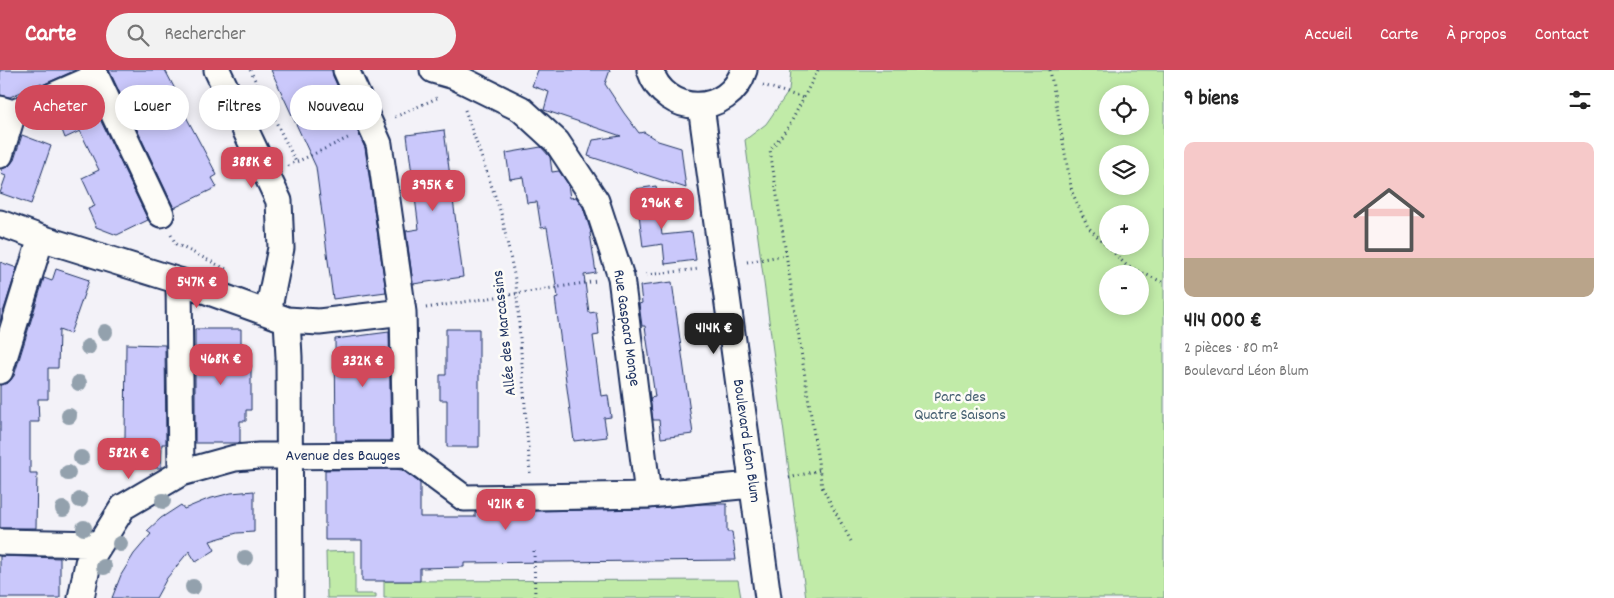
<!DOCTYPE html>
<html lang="fr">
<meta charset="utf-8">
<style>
body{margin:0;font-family:Dekko,sans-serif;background:#f2f2f2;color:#222;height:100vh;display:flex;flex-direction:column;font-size:19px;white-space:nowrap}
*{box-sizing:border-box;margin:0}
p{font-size:16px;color:#767676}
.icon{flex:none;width:28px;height:28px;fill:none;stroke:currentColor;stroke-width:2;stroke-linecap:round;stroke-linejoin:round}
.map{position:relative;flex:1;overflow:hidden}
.details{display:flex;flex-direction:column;background:#fff;width:450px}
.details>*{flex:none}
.guide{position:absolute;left:15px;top:15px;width:475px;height:45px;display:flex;gap:10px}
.fabs{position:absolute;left:1099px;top:15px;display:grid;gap:10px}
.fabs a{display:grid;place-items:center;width:50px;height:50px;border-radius:50%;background:#fff;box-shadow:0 2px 12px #0003;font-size:25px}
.price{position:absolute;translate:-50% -42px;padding:0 11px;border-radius:10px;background:#d1495b;color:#fff;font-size:16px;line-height:32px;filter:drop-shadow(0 1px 2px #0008)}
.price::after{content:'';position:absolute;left:50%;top:30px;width:15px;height:11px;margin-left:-8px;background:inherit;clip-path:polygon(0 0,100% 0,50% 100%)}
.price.on{background:#222;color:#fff}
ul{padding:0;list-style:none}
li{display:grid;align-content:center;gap:10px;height:265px;padding:0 20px}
li span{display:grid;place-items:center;height:155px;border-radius:10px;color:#555}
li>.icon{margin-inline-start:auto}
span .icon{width:90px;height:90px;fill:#fffc;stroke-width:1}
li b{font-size:21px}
h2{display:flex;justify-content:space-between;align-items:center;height:60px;padding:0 20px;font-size:21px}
.pill{padding:0 18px;border-radius:22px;background:#fff;box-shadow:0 2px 12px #0003;font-size:18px;line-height:45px}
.pill.on{background:#d1495b;color:#fff}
header{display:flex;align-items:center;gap:30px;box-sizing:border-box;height:70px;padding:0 25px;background:#d1495b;color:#fff}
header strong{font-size:24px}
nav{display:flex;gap:28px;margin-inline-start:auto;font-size:18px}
.search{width:350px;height:45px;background:#f2f2f2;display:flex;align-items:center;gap:12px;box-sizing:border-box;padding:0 18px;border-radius:28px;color:#767676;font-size:19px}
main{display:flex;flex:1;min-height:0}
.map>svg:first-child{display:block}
.green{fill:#c1eba8;stroke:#6e8d83;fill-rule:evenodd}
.building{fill:#cac8fb;stroke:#1b2f5e}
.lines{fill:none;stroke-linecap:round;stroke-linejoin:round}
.minor-casing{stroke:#1b2f5e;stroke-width:29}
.path{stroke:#1b2f5e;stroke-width:3;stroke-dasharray:1 4;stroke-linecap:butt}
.minor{stroke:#fdfcf7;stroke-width:25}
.tree{fill:#93a1ad}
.labels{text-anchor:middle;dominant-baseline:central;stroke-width:5;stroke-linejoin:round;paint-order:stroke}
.street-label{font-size:16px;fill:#1b2f5e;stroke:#fdfcf7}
.park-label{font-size:16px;fill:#445e70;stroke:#fdfcf7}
</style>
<header>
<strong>Carte</strong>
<div class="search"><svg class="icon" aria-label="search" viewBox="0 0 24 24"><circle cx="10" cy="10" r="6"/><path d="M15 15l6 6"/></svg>Rechercher</div>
<nav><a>Accueil</a><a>Carte</a><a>À propos</a><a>Contact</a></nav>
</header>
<main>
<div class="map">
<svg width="1164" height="528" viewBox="0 0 1164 528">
<rect width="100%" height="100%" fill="#f3f2f8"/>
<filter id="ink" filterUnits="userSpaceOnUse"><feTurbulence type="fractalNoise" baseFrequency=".02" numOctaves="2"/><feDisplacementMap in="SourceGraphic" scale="10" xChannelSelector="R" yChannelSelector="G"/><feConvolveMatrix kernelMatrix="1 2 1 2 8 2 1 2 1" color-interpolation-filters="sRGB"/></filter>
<g filter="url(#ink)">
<path class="green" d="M791 0H1164V528H806L745 70 766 54 789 21ZM1108 24H1140V56H1108ZM1108 84H1140V116H1108ZM1108 144H1140V176H1108ZM1108 204H1140V236H1108Z
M355 481V524H376V528H327L326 482Z
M738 510 741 528H384V511Z"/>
<path class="building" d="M0 0H76L40 16 41 13 10 27 0 25Z
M109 0H165L176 21 173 22 217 105 212 108 217 117 174 138Z
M271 0H332L333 6 365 78 386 222 333 229 316 97Z
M538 0H610L605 14 624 43 639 63 644 62 658 71 681 78 686 118 588 86 593 70 621 66 544 40 549 22 532 16Z
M89 26 148 150 117 165 96 157 88 139 95 136 82 108 99 100 80 61 65 68 59 52 56 60 48 43Z
M444 60 463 207 413 214 406 161 419 159 407 65Z
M22 65 51 76 31 134 0 123 6 106 1 104 2 99 9 96 14 90Z
M541 77 550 87 552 102 559 101 568 114 570 128 576 127 583 137 591 162 590 163 596 203 584 205 589 243 596 242 598 254 599 265 593 266 601 326 608 325 611 347 604 348 607 367 574 371 555 228 558 227 547 157 541 158 537 132 527 133 523 107 510 109 506 83Z
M656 116 662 165 692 162 696 190 665 194 663 174 643 177 636 119Z
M0 192 17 198 0 252Z
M56 199 89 210 70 264 59 260 58 298H48V329H38L39 352H30V403H37L36 458H0V315L9 312 14 306 44 208 52 211Z
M672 212 693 364 661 368 659 350H653L650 328 655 327 645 256H642L639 234 642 233 640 216Z
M195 259H241V284H246V295H251V340H246V351H240V373H195Z
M446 259H479V377H447V330H440V305H446Z
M389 262 391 371H336L335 269Z
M126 274 165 275 166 374H162L161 398 121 397V368H125Z
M394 399 402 400 420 413V447H475V442L648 439 703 434H727V462H732L736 490 464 493V497L420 498V511H362V470H325V400Z
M254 421V462L237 463 210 471 215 480 196 492 189 481 167 508 156 528H112L121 505 134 484 151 464 147 461 161 448 181 435 184 439 208 429 231 423Z
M0 486 60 488V528H0Z"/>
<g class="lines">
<g class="minor-casing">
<path id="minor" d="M93 0 161 144
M217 0 279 131 281 178 268 242
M346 0 379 74 403 242 406 385
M433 0 454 6 521 39 557 72 596 131 621 207 648 425
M650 0C665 47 729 47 744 0
M701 36 768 528
M0 39 13 43 96 7
M0 85 13 43
M0 153 41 168 179 211 287 250 319 252 403 242
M179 211 181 403
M287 250 289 287 290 528
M0 301 41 168
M0 472 100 474
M81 528 88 493 123 437 181 403 235 388 259 386 406 385 464 428 648 425 751 415"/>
</g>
<path class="path" d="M250 0 296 92
M818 0 789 56 770 80 822 417 852 473
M1050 0 1072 122 1088 157 1126 195 1164 213
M763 15 803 28
M465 40 501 143 516 214 530 403
M395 47 437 28
M288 96 350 67
M171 165 176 174 228 200
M747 192 786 185
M646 205 699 199
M426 238 597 211
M789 408 820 400
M534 481 535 528"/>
<use href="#minor" class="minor"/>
</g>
<g class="tree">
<circle cx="105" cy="262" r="8"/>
<circle cx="88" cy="277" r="8"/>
<circle cx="79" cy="313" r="8"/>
<circle cx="69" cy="346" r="8"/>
<circle cx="81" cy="388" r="8"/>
<circle cx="68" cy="403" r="8"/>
<circle cx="80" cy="430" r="8"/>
<circle cx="163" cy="431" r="8"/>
<circle cx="63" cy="439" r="8"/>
<circle cx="84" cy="458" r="8"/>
<circle cx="120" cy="474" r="8"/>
<circle cx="245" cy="488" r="8"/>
<circle cx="104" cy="497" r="8"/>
<circle cx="193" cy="517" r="8"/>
</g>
</g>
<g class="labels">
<g class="street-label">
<text transform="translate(626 258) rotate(82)">Rue Gaspard Monge</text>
<text transform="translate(505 263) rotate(-96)">Allée des Marcassins</text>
<text transform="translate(746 371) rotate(82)">Boulevard Léon Blum</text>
<text x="343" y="386">Avenue des Bauges</text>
</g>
<g class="park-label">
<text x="960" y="327">Parc des<tspan x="960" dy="18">Quatre Saisons</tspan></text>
</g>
</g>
</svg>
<div class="fabs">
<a><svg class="icon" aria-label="locate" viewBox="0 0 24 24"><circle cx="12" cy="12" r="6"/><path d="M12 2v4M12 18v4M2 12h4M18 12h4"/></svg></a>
<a><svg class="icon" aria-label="layers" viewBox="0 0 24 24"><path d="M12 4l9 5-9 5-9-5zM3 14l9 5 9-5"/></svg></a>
<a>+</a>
<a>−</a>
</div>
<b class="price" style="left:252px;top:119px">388K €</b>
<b class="price" style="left:433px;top:142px">395K €</b>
<b class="price" style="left:662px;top:160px">296K €</b>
<b class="price" style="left:197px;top:239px">547K €</b>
<b class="price on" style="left:714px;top:285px">414K €</b>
<b class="price" style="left:221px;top:316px">468K €</b>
<b class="price" style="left:363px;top:318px">332K €</b>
<b class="price" style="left:129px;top:410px">582K €</b>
<b class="price" style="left:506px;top:461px">421K €</b>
<div class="guide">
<a class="pill on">Acheter</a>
<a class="pill">Louer</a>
<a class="pill">Filtres</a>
<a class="pill">Nouveau</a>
</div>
</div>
<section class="details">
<h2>9 biens<svg class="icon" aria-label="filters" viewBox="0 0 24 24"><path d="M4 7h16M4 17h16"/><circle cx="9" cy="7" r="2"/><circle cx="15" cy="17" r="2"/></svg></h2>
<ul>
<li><span style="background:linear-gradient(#f6c9c9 75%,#b9a48a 0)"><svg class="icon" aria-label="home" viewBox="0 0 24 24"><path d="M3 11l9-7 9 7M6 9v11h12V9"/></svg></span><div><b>414 000 €</b><p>2 pièces · 80 m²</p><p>Boulevard Léon Blum</p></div></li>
</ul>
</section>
</main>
